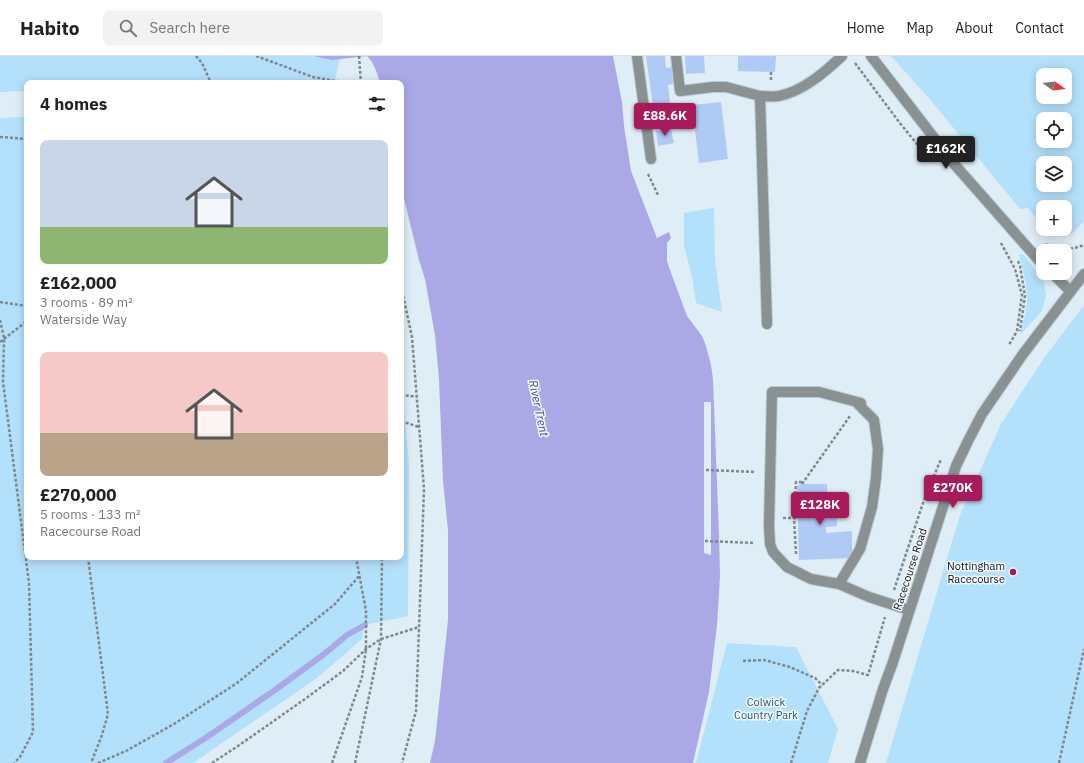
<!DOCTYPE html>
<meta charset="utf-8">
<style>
body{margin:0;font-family:"IBM Plex Sans",sans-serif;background:#f2f2f2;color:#222;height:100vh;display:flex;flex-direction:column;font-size:15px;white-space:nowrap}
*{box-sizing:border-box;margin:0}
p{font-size:13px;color:#767676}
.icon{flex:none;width:22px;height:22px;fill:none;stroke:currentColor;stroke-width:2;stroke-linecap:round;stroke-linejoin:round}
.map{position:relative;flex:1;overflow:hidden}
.drawer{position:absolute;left:24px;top:24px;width:380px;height:480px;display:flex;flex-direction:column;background:#fff;border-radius:8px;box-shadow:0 2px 10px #0003}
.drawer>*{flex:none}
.needle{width:26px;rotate:104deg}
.controls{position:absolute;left:1036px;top:12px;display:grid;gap:8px}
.controls a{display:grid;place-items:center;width:36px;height:36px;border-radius:8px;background:#fff;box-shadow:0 2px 10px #0003;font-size:20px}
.price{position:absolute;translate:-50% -34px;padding:0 9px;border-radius:4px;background:#a81a5a;color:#fff;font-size:13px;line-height:26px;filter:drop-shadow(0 1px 2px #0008)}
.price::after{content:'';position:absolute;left:50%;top:24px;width:12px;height:9px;margin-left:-6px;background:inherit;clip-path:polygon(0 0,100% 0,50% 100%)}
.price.selected{background:#222;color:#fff}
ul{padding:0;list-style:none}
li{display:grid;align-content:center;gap:8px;height:212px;padding:0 16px}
li span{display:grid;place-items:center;height:124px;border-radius:8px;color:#555}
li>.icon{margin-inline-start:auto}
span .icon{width:72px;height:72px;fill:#fffc;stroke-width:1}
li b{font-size:17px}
h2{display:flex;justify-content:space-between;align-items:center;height:48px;padding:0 16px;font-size:17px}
header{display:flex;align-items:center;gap:24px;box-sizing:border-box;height:56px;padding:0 20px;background:#fff;border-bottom:1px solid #e0e0e0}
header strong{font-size:19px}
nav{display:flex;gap:22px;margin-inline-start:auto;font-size:14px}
.search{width:280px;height:36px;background:#f2f2f2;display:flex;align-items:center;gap:10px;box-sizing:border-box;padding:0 14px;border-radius:8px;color:#767676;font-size:15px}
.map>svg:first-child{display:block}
.green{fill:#b3e0fa;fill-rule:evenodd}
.water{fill:#aaa9e5}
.pier{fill:#dfedf6}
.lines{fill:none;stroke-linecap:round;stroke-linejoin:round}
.stream{stroke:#aaa9e5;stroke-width:6}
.building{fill:#afcaf5}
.minor-casing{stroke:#bdcad2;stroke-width:12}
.path{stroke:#7e888e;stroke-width:2.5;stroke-dasharray:3 2;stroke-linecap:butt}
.minor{stroke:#8a9192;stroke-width:10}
.poi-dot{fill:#a81a5a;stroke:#f3f9fd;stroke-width:1.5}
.labels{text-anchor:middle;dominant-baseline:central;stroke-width:3;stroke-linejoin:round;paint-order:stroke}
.poi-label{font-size:11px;fill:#0d1215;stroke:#f3f9fd;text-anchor:end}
.street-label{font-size:11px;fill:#0d1215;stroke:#f3f9fd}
.park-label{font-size:11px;fill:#21546e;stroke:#f3f9fd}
.water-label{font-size:12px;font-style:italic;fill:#504991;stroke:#f3f9fd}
</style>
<header>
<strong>Habito</strong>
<div class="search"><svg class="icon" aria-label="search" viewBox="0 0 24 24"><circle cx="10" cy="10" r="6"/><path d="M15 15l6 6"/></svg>Search here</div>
<nav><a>Home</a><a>Map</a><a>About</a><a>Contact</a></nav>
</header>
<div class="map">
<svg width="1084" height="707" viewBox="0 0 1084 707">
<rect width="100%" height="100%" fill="#dfedf6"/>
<path class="green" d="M0 0H340L335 25 303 27H27V35L0 36Z
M891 0H1084V165L1073 177 1061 180 1044 173H1065V151H1043V171L1028 152 1020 153 928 41ZM1043 19H1065V41H1043ZM1043 63H1065V85H1043ZM1043 107H1065V129H1043Z
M27 61V501H401V319L409 408 408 560 365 569 362 583 317 622 193 707H0V62Z
M714 152 715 204 722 256 696 247 692 221 684 189V157Z
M1019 198 1024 199 1044 226 1046 239 1042 255 1020 279C1023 268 1026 256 1027 245 1028 232 1022 211 1019 198Z
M1084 249V707H886L960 459 1001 368 1044 302Z
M727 587 796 591 838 673 828 707H696Z"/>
<path class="water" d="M314 0H613L622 46 624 70 631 115 657 182 669 176 671 182 667 187V205L670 214 687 260 702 280 706 290 711 309 713 323 719 478 720 520 717 569 709 636 693 707H430L435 685 448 564V474L443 424 439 323 435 279 425 223 419 204 401 130V27H380C377 17 375 8 367 0L332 4Z"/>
<path class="pier" d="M704 346H711V499L704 497Z"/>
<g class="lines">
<path class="stream" d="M166 707 207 681 275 634 323 599 347 579 365 569"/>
</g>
<path class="building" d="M646 0H665L666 12 674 11 676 27 668 29 670 47H668L671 70 656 72Z
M685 0H704L705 17 686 18Z
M738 0H776L775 16 738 15Z
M721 46 728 103 699 107 692 49Z
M671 73 674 87 658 90 656 75Z
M802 428H827L828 453 836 452 837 470 826 471V477L852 475V502L799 504 797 430Z"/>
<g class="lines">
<g class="minor-casing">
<path id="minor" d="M637 0 651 103
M676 0 680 35 713 31H726L760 40 767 268
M871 0 955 109 1043 209
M760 40C766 40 773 41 779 40 803 35 824 17 842 0
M1052 217 1070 235
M839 528 860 493 872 451 876 422 878 393 874 364 858 348 861 347 819 336H772L769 470 770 488 773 496 787 511 811 523 839 528 869 541 909 554
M860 707 883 633 893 606 956 410 968 385 982 358 1023 298 1084 218"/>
</g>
<path class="path" d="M196 0 202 7 211 27
M256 0 313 21 335 25 361 26
M359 0 361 27
M855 7 899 66 921 93
M771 16V25
M0 81 27 83
M648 118 658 139
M1001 187 1015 213 1022 239 1017 275 1009 289
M1046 188C1059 195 1070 194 1084 189
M1018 205 1020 210 1025 240 1020 275
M401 230 412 281 424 433 416 655 402 707
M0 246 27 250
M0 264 4 282 3 326 29 527 33 676 20 701 14 707
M0 286 27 265
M401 338 403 339 417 341
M401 365 419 371
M706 414 756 416
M802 428 850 360
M783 462H798
M705 485 755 487
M796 498 794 462 796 426H804
M88 501 108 658 102 679 91 707
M894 534 924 444 941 403
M743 605 764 604 790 611 815 622 822 629
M98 707 126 695 174 668 237 627 335 548 360 519
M212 707 238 690 305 643 343 615 366 593 381 583 419 571
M332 707 362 621 366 593V555L356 501
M355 707 381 583 382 501
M791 707 807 655 819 632 838 614 853 615 868 619 885 561
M1059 707 1084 593"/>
<use href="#minor" class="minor"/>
</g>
<circle class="poi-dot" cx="1013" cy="516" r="4"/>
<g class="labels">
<g class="poi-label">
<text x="1005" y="510">Nottingham<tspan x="1005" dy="13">Racecourse</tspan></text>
</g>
<g class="street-label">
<text transform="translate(910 513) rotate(-72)">Racecourse Road</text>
</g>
<g class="park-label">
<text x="766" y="646">Colwick<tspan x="766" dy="13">Country Park</tspan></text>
</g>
<g class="water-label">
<text transform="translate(539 352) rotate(78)">River Trent</text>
</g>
</g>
</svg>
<div class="controls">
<a><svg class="needle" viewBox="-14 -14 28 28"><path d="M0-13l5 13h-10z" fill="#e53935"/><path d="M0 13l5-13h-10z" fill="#767676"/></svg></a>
<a><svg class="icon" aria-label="locate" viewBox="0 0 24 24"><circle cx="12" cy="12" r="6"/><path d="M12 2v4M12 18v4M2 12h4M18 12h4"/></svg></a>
<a><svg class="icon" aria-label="layers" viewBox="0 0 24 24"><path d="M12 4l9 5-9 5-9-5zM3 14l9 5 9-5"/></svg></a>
<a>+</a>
<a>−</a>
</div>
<b class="price" style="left:665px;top:81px">£88.6K</b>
<b class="price selected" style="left:946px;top:114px">£162K</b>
<b class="price" style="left:953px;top:453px">£270K</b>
<b class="price" style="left:820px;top:470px">£128K</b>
<section class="drawer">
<h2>4 homes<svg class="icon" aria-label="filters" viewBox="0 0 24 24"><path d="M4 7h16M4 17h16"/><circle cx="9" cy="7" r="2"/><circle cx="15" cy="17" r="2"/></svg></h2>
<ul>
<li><span style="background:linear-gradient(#c9d6e8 70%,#8fb573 0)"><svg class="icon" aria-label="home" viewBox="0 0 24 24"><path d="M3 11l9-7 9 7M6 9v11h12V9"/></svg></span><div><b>£162,000</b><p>3 rooms · 89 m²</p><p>Waterside Way</p></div></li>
<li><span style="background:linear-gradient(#f6c9c9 65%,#b9a48a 0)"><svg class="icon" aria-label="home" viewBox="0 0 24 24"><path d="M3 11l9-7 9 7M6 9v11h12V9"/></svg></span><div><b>£270,000</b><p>5 rooms · 133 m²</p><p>Racecourse Road</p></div></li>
</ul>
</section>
</div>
